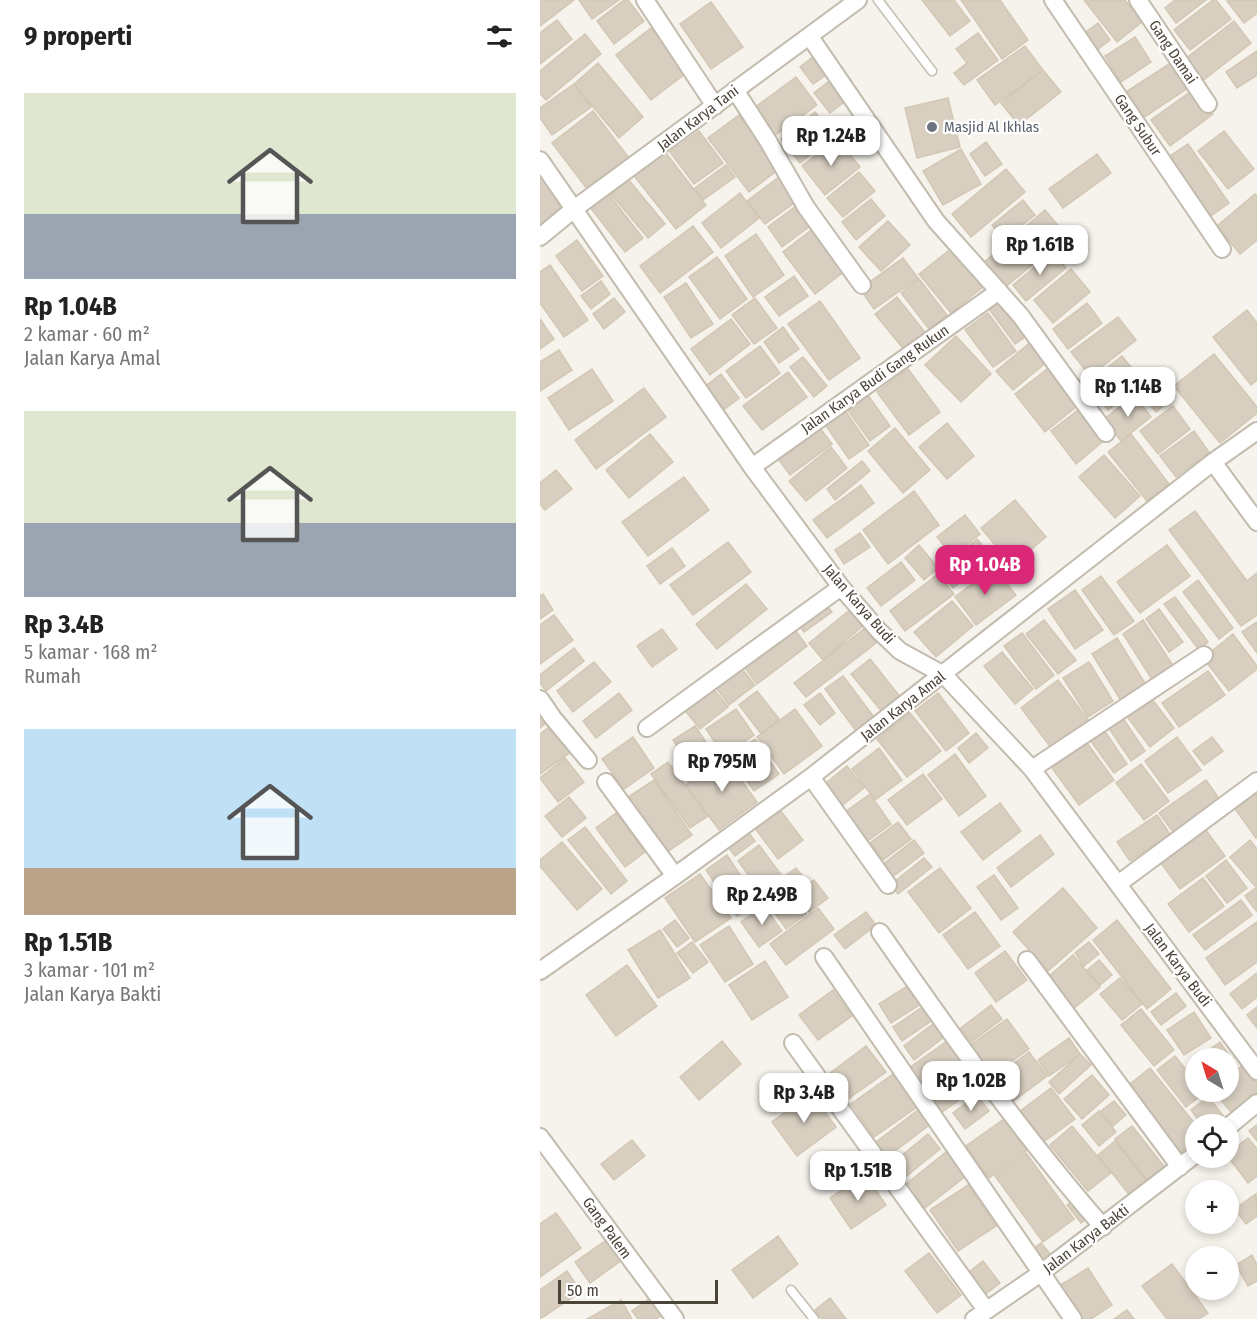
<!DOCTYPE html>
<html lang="id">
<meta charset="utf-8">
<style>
body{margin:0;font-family:"Fira Sans Condensed",sans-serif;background:#f6f6f6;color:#222;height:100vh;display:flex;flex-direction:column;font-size:22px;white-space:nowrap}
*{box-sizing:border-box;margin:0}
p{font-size:20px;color:#767676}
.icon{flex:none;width:33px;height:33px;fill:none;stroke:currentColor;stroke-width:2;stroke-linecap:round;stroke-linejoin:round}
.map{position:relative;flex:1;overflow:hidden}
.sheet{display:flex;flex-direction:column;background:#fff;width:540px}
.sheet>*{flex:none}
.needle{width:39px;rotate:322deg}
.buttons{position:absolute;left:645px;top:1048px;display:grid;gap:12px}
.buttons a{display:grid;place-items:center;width:54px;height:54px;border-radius:50%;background:#fff;box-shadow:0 3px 9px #0003;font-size:30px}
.scale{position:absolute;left:18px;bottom:15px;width:160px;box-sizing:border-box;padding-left:6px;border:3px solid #4b4439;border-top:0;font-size:16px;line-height:21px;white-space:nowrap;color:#4b4439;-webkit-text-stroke:4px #fff;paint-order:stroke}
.price{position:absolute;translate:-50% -51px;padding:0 14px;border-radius:12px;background:#fff;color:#222;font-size:20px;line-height:39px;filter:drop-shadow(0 2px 3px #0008)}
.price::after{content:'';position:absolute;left:50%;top:36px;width:18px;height:14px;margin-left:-9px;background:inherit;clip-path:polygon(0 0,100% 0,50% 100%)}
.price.current{background:#db2777;color:#fff}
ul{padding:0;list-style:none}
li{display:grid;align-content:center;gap:12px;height:318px;padding:0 24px}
li span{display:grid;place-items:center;height:186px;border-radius:0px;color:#555}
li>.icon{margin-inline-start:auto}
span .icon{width:108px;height:108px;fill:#fffc;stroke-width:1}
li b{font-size:26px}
h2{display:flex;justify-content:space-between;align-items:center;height:72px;padding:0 24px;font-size:26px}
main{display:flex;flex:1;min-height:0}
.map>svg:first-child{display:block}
.building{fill:#d8cfc1;stroke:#d3c7b4;stroke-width:1.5}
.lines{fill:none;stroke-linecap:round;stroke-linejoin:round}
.lane-casing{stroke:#c2bbae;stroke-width:11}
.street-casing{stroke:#c2bbae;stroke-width:20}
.lane{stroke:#fff;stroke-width:8}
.street{stroke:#fff;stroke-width:16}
.worship-dot{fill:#6b7280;stroke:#fff;stroke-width:2}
.labels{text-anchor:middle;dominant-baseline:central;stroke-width:4.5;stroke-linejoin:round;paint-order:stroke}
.street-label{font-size:15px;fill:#4b4439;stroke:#fff}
.worship-label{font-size:15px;fill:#5b616d;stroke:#fff;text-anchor:start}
</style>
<main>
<section class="sheet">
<h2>9 properti<svg class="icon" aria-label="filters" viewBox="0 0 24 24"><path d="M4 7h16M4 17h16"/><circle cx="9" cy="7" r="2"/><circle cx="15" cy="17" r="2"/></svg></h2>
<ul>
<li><span style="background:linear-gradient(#dfe7d0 65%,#9aa5b1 0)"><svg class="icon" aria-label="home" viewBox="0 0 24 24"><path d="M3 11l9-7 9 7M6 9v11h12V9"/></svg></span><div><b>Rp 1.04B</b><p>2 kamar · 60 m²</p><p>Jalan Karya Amal</p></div></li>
<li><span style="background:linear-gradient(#dfe7d0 60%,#9aa5b1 0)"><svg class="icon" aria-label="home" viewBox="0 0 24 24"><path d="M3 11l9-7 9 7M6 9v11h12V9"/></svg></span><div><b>Rp 3.4B</b><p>5 kamar · 168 m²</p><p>Rumah</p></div></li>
<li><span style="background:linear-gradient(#bfe0f5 75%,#b9a48a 0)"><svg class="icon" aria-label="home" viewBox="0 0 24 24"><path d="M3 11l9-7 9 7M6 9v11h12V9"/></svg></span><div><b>Rp 1.51B</b><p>3 kamar · 101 m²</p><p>Jalan Karya Bakti</p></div></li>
</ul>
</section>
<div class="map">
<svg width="717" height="1319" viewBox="0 0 717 1319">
<rect width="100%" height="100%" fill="#f6f3ec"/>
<path class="building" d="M0 0H34L0 26Z
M39 0H79L52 19Z
M84 0H88L104 21 74 44 57 21Z
M382 0H414L430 21 410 36Z
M421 0H460L488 40 462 59Z
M544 0H585L602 22 577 42Z
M635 0H666L636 23 625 8Z
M673 0H676L691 19 650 50 634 30Z
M717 0V13L704 23 687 1Z
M171 2 203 47 171 69 140 24Z
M17 20 32 39 0 64V33Z
M694 21 711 43 661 82 644 60Z
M558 23 570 40 554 52 542 35Z
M111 28 146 73 111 100 76 55Z
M438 33 458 60 424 85 414 73 427 63 416 49Z
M45 34 61 54 6 100 0 93V71Z
M595 37 611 62 581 82 565 56Z
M485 46 503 70 455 105 437 80Z
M717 51V75L697 88 686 72Z
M273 57 286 75 273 84 260 67Z
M632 62 648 88 603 118 586 92Z
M58 63 103 117 79 138 34 84Z
M503 70 521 92 479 125 461 103Z
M256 77 277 105 234 136 214 108Z
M292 79 308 99 290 113 274 93Z
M34 84 51 107 12 135 0 118V108Z
M654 89 673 114 630 146 611 120Z
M408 98 420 147 377 158 365 108Z
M53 111 93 163 51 194 12 143Z
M275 112 294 136 260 163 241 139Z
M199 115 239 169 209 192 168 138Z
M159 131 183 163 154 184 130 152Z
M684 131 714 169 688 189 658 151Z
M297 139 320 167 285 195 262 166Z
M446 142 462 164 445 176 430 154Z
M648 144 689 203 665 220 624 160Z
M122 148 166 205 136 229 91 172Z
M421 149 441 184 403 205 383 171Z
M557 154 571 173 523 208 509 189Z
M0 165 28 203 0 225Z
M186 165 195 177 163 200 155 188Z
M466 169 485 192 431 237 412 214Z
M319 172 335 191 303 217 287 198Z
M240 176 258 200 225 224 207 201Z
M88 179 125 224 108 238 71 194Z
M67 192 103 238 85 252 49 206Z
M200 193 219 218 181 248 162 223Z
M715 194 717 196V240L700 254 677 226Z
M331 199 345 216 316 240 302 222Z
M483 200 495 215 464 239 452 225Z
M260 203 274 223 242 247 228 227Z
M505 210 527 236 463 289 442 264Z
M348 221 370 245 341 271 319 247Z
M153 226 173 252 120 293 100 266Z
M274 228 306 270 275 294 243 252Z
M216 234 244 275 213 297 185 256Z
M37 240 63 276 42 291 16 256Z
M412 248 443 287 411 313 379 274Z
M513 252 526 268 486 301 473 285Z
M177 257 207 299 180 319 149 277Z
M363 258 378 278 334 309 320 289Z
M10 265 48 320 24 337 0 303V272Z
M531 269 550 292 513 323 494 300Z
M254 276 268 296 239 316 225 297Z
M379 279 407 315 389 329 361 293Z
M61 281 70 294 51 309 41 296Z
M146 283 173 324 151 338 124 297Z
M357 297 387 335 366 352 335 314Z
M74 298 85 312 64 329 53 314Z
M215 298 237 328 214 344 192 315Z
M463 300 488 335 475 344 449 309Z
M280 301 320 358 289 380 248 324Z
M547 303 562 323 528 349 513 329Z
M707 310 717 323V380L711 385 673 337Z
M448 313 476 351 453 367 425 330Z
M578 317 596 340 550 376 531 352Z
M0 319 14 339 0 349Z
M191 319 210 344 170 375 151 349Z
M243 327 259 349 239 363 224 342Z
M416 336 451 374 421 402 385 365Z
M492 341 508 361 473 390 456 371Z
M220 346 240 373 206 398 186 371Z
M19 350 32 370 0 391V362Z
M674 354 717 407V413L680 443 634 386Z
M582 356 603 382 568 410 548 383Z
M263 357 287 386 274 397 250 367Z
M511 366 541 403 505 432 475 394Z
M52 369 73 401 29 430 8 398Z
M368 369 400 412 369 435 337 392Z
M248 372 267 397 222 430 203 406Z
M181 374 199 398 181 412 163 388Z
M617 375 635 397 616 412 598 391Z
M104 388 126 417 56 469 35 440Z
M327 394 350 426 330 441 307 409Z
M594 395 611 417 581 441 564 419Z
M633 406 650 429 618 454 600 431Z
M542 407 566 439 536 464 511 431Z
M304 409 329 445 309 459 284 423Z
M407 423 434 456 407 479 379 447Z
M280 428 292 444 250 475 238 459Z
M355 428 390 470 363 493 328 451Z
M654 431 669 452 636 477 620 456Z
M110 434 133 462 89 498 66 470Z
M591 434 629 484 607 501 568 452Z
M291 447 307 468 266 501 249 481Z
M564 455 600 496 575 518 539 477Z
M322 461 330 471 295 500 287 489Z
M16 470 32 489 5 510 0 504V483Z
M144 477 169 510 108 556 82 522Z
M321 485 334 503 287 538 273 520Z
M374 491 399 525 348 564 323 530Z
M475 500 506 537 472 565 441 528Z
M655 511 707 581 717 573V615L701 626 629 530Z
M425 515 440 534 412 556 397 537Z
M320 533 330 547 304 564 295 550Z
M437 539 452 557 413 588 399 570Z
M188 542 211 572 153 615 130 585Z
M379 545 398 568 384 580 365 558Z
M627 545 650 576 600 613 577 582Z
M132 548 145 566 120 584 107 566Z
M361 562 375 580 341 606 327 588Z
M454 567 476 595 436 625 415 597Z
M398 574 414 594 365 631 350 611Z
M561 576 594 621 574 635 542 590Z
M658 580 693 628 679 639 643 592Z
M206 584 227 609 177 649 156 624Z
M535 590 563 630 535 649 508 609Z
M3 594 13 610 0 619V596Z
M635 597 668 642 659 650 624 604Z
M412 601 433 626 396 657 374 632Z
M284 602 292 612 264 632 257 623Z
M311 609 324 625 283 660 269 643Z
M619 609 643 642 629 652 606 619Z
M14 615 33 640 0 664V625Z
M504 620 536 660 518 674 486 634Z
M603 620 634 667 613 681 583 634Z
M717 622V653L702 632Z
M252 626 267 646 217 684 202 664Z
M325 628 336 643 266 697 254 683Z
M122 629 137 649 112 667 97 646Z
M482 633 514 675 496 689 464 646Z
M693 634 717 666V669L689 691 663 658Z
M577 638 608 688 583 704 552 654Z
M34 648 44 661 6 691 0 683V675Z
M462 652 493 689 475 704 444 666Z
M330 659 361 698 343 713 311 674Z
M54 662 71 682 33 712 17 691Z
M549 662 573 701 548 717 523 678Z
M199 665 215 685 189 705 174 685Z
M668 671 685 695 639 727 622 703Z
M303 676 334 717 316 731 285 689Z
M518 680 549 721 512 749 481 708Z
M172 687 188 707 160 729 144 709Z
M217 691 239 719 221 734 199 705Z
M79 693 92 710 56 738 43 721Z
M280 693 295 713 280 725 264 705Z
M398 693 429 733 406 751 375 711Z
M609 695 634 728 610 747 585 714Z
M0 705 11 719 0 728Z
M196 709 214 735 184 756 166 729Z
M255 709 282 746 244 774 217 737Z
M370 713 401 751 367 777 337 739Z
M581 715 605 751 591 761 566 724Z
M12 725 31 752 0 774V734Z
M155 726 172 751 150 765 133 740Z
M564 730 587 764 574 773 550 740Z
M436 733 448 748 429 763 418 748Z
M93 737 114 768 84 789 62 759Z
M637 737 661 770 628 793 605 761Z
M672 737 683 751 664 765 653 751Z
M215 739 239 774 214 791 190 756Z
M547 743 574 780 539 805 512 768Z
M339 748 362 780 335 800 312 769Z
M415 754 446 796 419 816 388 775Z
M184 756 217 802 179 830 146 785Z
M25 758 44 782 18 802 0 778Z
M128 762 168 816 150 828 111 774Z
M601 764 629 801 604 820 576 783Z
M307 766 324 788 299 808 282 786Z
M383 774 402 799 367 825 348 800Z
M114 780 152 835 124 854 85 799Z
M666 780 683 804 636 836 619 813Z
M717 789V837L716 838 693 806Z
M330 794 351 824 322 845 301 815Z
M29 797 46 818 22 837 5 816Z
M460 803 481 831 443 860 421 832Z
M240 810 263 840 238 859 215 828Z
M76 813 105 852 85 867 56 828Z
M617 815 630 834 590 861 577 842Z
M358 822 371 839 343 860 330 843Z
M45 827 87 881 71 894 28 840Z
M206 829 215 841 195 856 186 844Z
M665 829 685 856 640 889 620 862Z
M500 835 514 854 471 887 457 868Z
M374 840 384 853 351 878 342 865Z
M710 840 717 849V884L715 886 690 857Z
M22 842 62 889 37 910 0 866V860Z
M219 845 242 876 221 892 198 861Z
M187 855 218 902 197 916 166 870Z
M384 858 392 867 358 894 350 885Z
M686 860 707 888 687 903 666 876Z
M256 868 264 878 231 902 223 892Z
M400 868 431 908 399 933 368 892Z
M160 874 191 918 155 942 125 898Z
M454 875 478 908 461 920 437 887Z
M663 878 684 906 649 932 628 904Z
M274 880 288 898 269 912 255 894Z
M717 887V912L705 896Z
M523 888 557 928 508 971 473 932Z
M252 895 266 914 246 929 232 909Z
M701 900 712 915 665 950 653 935Z
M224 906 242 931 219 947 201 922Z
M278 908 294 929 246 965 230 944Z
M326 912 336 925 305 949 294 935Z
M435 912 460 946 428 969 403 935Z
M135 920 149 938 137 947 123 929Z
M577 920 631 989 607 1009 553 940Z
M717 922V962L685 985 666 958Z
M189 926 213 964 185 982 160 945Z
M120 930 150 978 118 998 88 950Z
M152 942 168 962 153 973 137 953Z
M549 942 559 954 544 966 535 953Z
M465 951 487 980 456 1002 435 973Z
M533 955 560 987 533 1009 507 978Z
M559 960 572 975 560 985 547 970Z
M225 961 248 997 212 1020 189 985Z
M87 965 117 1006 76 1036 46 995Z
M717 973V997L702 1009 690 994Z
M580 978 602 1004 582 1020 560 994Z
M372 983 384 1002 351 1023 339 1004Z
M293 990 312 1016 278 1040 259 1015Z
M636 993 646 1006 621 1025 611 1012Z
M451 1005 462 1019 431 1042 421 1028Z
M384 1006 394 1019 362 1041 353 1027Z
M717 1007V1028L707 1015Z
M601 1009 634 1050 614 1066 581 1025Z
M654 1012 671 1038 644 1055 627 1030Z
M467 1019 489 1049 448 1078 426 1048Z
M398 1020 408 1034 374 1060 364 1046Z
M413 1037 434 1067 389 1098 369 1068Z
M529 1038 540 1054 509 1076 498 1060Z
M182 1041 201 1064 159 1100 140 1077Z
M680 1042 696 1065 688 1070V1059H657Z
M326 1046 346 1072 308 1099 289 1074Z
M489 1052 507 1076 472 1102 454 1078Z
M540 1054 551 1065 519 1094 509 1082Z
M635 1056 656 1082V1092L664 1093 646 1107 617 1070Z
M703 1065 717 1081V1102L697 1119 674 1092H688V1077Z
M610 1068 656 1125V1140L640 1153 586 1087Z
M353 1074 377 1107 334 1137 311 1104Z
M552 1075 569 1095 542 1119 524 1099Z
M423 1078 432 1091 402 1112 393 1098Z
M511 1088 535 1119 502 1143 479 1112Z
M271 1093 296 1127 257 1156 232 1122Z
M437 1095 449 1111 425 1129 413 1113Z
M668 1097 685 1118 676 1125H662L651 1110Z
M574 1101 586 1115 573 1126 561 1111Z
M378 1110 389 1125 346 1158 335 1143Z
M559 1111 576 1132 559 1146 542 1125Z
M464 1119 487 1150 449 1178 426 1146Z
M717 1125V1141L709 1131Z
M532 1126 571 1173 548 1191 510 1145Z
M592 1126 627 1170 610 1184 575 1139Z
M388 1134 400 1149 363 1179 351 1164Z
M708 1138 717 1149V1176L708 1183 688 1157V1153Z
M92 1140 105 1156 74 1180 61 1164Z
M575 1141 608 1183 591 1197 558 1155Z
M406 1152 426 1176 385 1208 366 1184Z
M486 1153 534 1219 503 1242 455 1176Z
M325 1174 346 1205 311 1229 290 1198Z
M428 1185 456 1226 418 1251 390 1210Z
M716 1194 717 1216 706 1224 695 1209Z
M535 1199 549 1217 541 1223 527 1205Z
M16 1213 41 1248 0 1277V1224Z
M238 1236 258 1264 213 1298 192 1270Z
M68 1239 82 1260 50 1283 35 1262Z
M501 1243 511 1255 498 1265 489 1252Z
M389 1253 421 1295 397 1313 365 1271Z
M712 1255 717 1265V1281L708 1286 696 1265Z
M443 1261 460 1283 443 1296 426 1274Z
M632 1264 668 1313 659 1319H627L602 1286Z
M548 1268 572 1305 551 1319H540L519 1286Z
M27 1271 41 1292 0 1319V1290Z
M113 1296 124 1313 116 1319H98L92 1311Z
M290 1298 306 1319H282L275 1310Z
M81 1300 92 1319H47Z
M587 1310 594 1319H574Z"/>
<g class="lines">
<g class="lane-casing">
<path id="lane" d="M338 0 392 71
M251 1290 274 1319"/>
</g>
<g class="street-casing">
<path id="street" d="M105 0 175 106
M513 0 682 249
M598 0 668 104
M270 37 396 221 480 315 566 433
M195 90 228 141 266 207 322 285
M0 160 212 467 301 587 339 631 360 651 404 675 492 769 717 1071
M0 237 34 209 318 0
M673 462 717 522
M212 467 459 291
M0 699 13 718 48 760
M107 728 301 587
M492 769 664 655
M271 777 348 885
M66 782 135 876
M578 884 717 781
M340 932C410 1033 482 1134 563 1227
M284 957 533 1319
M487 960 640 1167
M0 971 135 876 271 777 673 462 717 431
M253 1043 446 1310
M688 1127 717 1103
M0 1137 135 1319
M434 1319 501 1273 656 1154"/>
</g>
<use href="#lane" class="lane"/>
<use href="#street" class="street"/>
</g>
<circle class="worship-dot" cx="392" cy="127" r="6"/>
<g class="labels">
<g class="street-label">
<text transform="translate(633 52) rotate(56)">Gang Damai</text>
<text transform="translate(158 118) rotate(-37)">Jalan Karya Tani</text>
<text transform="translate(598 125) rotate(56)">Gang Subur</text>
<text transform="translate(335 379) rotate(-35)">Jalan Karya Budi Gang Rukun</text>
<text transform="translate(319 604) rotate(49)">Jalan Karya Budi</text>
<text transform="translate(363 706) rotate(-38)">Jalan Karya Amal</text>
<text transform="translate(638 965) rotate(53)">Jalan Karya Budi</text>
<text transform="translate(67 1228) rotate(54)">Gang Palem</text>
<text transform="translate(546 1239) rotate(-37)">Jalan Karya Bakti</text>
</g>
<g class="worship-label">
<text x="404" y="127">Masjid Al Ikhlas</text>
</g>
</g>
</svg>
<div class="buttons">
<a><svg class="needle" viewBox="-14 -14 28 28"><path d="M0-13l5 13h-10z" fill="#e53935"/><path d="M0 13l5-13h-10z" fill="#767676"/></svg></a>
<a><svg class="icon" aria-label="locate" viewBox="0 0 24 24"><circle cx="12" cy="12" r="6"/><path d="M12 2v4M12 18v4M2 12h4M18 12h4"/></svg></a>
<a>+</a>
<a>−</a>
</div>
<div class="scale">50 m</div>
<b class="price" style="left:291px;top:167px">Rp 1.24B</b>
<b class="price" style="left:500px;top:276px">Rp 1.61B</b>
<b class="price" style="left:588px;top:418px">Rp 1.14B</b>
<b class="price current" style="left:445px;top:596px">Rp 1.04B</b>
<b class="price" style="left:182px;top:793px">Rp 795M</b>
<b class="price" style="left:222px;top:926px">Rp 2.49B</b>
<b class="price" style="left:431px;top:1112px">Rp 1.02B</b>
<b class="price" style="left:264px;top:1124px">Rp 3.4B</b>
<b class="price" style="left:318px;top:1202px">Rp 1.51B</b>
</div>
</main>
